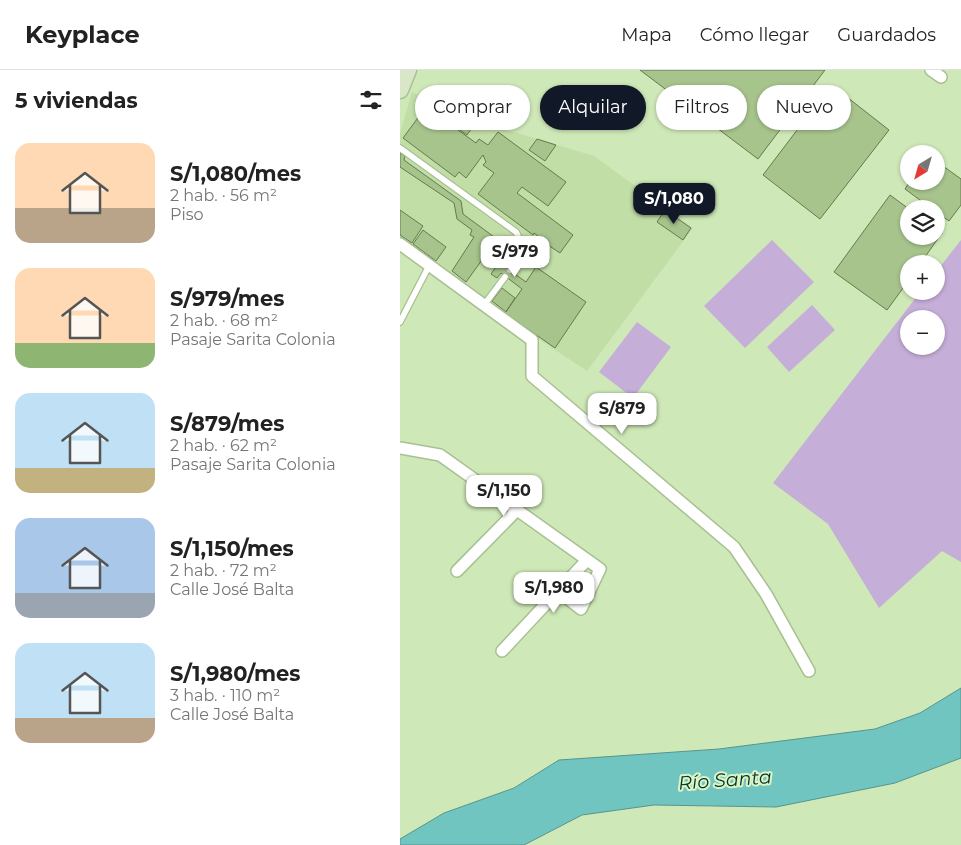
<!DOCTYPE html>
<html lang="es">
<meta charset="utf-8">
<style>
body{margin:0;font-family:Montserrat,sans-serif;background:#f2f2f2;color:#222;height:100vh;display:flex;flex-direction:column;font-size:19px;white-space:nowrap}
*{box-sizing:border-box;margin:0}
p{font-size:16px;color:#767676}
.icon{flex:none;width:28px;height:28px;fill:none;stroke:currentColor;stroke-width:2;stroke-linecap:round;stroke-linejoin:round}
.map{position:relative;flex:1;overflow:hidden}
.sheet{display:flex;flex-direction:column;background:#fff;width:400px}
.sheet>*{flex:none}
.top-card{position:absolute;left:15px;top:15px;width:470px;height:45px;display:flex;gap:10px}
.needle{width:32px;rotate:217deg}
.tools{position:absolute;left:500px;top:75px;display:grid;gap:10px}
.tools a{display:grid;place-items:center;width:45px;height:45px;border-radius:50%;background:#fff;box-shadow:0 1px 4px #0004;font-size:25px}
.price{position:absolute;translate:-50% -42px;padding:0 11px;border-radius:10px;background:#fff;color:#222;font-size:16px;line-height:32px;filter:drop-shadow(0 1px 2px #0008)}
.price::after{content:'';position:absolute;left:50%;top:30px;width:15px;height:11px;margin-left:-8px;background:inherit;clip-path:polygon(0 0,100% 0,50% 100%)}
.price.active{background:#111827;color:#fff}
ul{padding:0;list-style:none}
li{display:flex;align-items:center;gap:15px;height:125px;padding:0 15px}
li span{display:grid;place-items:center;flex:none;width:140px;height:100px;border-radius:15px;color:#555}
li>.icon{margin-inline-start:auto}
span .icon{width:60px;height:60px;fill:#fffc;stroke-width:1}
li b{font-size:21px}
h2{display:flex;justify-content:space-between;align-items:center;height:60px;padding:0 15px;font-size:21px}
.pill{padding:0 18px;border-radius:22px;background:#fff;box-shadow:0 1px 4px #0004;font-size:18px;line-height:45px}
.pill.active{background:#111827;color:#fff}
header{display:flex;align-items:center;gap:30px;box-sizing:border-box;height:70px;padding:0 25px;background:#fff;border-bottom:1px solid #e0e0e0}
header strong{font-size:24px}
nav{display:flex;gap:28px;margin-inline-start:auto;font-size:18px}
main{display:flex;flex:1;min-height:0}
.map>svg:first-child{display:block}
.built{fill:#c1dea7}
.green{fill:#c5aed8;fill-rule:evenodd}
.water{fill:#71c5c0;stroke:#57958c}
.building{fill:#a7c48c;stroke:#647b4e}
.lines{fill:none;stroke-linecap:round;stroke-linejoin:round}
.lane-casing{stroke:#a8c091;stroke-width:8}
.street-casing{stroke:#a8c091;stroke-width:14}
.secondary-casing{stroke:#a8c091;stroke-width:19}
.lane{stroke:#fff;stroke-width:5.5}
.street{stroke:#fff;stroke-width:11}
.secondary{stroke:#d9e7c8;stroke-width:16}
.labels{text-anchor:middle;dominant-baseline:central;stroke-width:4;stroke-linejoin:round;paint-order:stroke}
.water-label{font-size:19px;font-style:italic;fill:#06312f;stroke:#dbf5c4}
</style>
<header>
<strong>Keyplace</strong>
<nav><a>Mapa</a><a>Cómo llegar</a><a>Guardados</a></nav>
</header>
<main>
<section class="sheet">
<h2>5 viviendas<svg class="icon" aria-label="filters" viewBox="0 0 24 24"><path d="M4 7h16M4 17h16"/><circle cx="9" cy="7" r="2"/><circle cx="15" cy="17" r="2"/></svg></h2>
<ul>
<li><span style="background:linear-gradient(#ffd9b3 65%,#b9a48a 0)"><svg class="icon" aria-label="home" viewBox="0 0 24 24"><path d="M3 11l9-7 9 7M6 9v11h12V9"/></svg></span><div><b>S/1,080/mes</b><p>2 hab. · 56 m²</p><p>Piso</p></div></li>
<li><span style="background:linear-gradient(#ffd9b3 75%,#8fb573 0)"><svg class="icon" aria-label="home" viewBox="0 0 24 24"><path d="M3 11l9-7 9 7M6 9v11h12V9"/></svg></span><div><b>S/979/mes</b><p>2 hab. · 68 m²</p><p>Pasaje Sarita Colonia</p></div></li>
<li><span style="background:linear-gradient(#bfe0f5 75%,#c2b280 0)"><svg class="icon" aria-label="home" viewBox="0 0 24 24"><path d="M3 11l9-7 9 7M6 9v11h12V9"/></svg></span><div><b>S/879/mes</b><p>2 hab. · 62 m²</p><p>Pasaje Sarita Colonia</p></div></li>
<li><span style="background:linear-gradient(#a9c7e8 75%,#9aa5b1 0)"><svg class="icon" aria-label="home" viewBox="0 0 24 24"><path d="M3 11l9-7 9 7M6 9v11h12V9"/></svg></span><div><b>S/1,150/mes</b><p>2 hab. · 72 m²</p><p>Calle José Balta</p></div></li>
<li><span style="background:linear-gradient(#bfe0f5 75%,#b9a48a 0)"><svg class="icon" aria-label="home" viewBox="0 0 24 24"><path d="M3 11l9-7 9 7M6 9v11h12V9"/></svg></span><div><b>S/1,980/mes</b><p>3 hab. · 110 m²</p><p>Calle José Balta</p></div></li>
</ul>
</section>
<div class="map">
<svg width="561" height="775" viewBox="0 0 561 775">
<rect width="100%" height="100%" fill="#cee8b7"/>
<path class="built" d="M12 22 90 55 194 86 293 158 187 301 143 272 0 167V63Z"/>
<path class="green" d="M372 170 414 212 345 278 304 236Z
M561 170V492L542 481 479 538 428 454 373 413 521 221H536V202ZM509 249H536V276H509Z
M412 235 435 260 389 302 367 277Z
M237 252 271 277 233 328 199 302Z"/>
<path class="water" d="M561 618V688L495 713 376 737 254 735 182 745 124 775H0V769L44 743 114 718 159 690 319 679 475 659 520 643Z"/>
<path class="building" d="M240 0H425L358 89Z
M443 24 489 60 420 149 363 105 410 43 425 49Z
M26 37 76 73 79 69 88 75 98 62 166 112 148 136 122 117 117 123 173 165 160 183 145 173 144 174 136 168 138 166 134 163 133 165 78 124 94 103 83 95 86 92 83 85 66 108 59 102 55 107 3 68Z
M64 48 74 55 67 65 57 58Z
M137 69 156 75 145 91 129 80Z
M0 83 5 86 4 90 61 131 63 144 113 181 105 197 126 212 136 197 186 232 155 278 105 243 122 219 101 203 97 208 91 204 105 184 93 175 66 212 52 201 74 167 70 165 72 160 57 149 54 133 0 97Z
M536 91 561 109V135L549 151 536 142V139H532L505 119 510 111H536Z
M490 125 509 139V166H536V158L542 163 520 194H509V210L487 240 434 202Z
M0 140 23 156 12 173 0 165Z
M265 140 291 158 283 170 257 152Z
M23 160 46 177 36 191 13 174Z
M102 218 115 228 106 242 92 231Z"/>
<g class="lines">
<g class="lane-casing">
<path id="lane" d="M0 78 116 162C125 177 119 187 110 200
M84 235 105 207
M0 252 30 194"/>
</g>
<g class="street-casing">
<path id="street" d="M531 0 541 7
M0 174 132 270V306L334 477 366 524 409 601
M0 378 40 385 200 499 181 539 158 521
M57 501 117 440
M102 581 187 490"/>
</g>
<g class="secondary-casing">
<path id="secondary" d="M0 20 8 0"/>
</g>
<use href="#lane" class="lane"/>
<use href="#street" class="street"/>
<use href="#secondary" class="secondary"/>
</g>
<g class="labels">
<g class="water-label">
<text transform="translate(325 710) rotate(-4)">Río Santa</text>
</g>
</g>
</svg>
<div class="tools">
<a><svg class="needle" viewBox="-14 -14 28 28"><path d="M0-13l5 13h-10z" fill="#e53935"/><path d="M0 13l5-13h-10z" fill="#767676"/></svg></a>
<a><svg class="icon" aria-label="layers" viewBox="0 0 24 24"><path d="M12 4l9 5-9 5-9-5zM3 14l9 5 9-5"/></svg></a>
<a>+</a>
<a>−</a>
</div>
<b class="price active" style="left:274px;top:155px">S/1,080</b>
<b class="price" style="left:115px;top:208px">S/979</b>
<b class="price" style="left:222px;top:365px">S/879</b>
<b class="price" style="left:104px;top:447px">S/1,150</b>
<b class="price" style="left:154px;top:544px">S/1,980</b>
<div class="top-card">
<a class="pill">Comprar</a>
<a class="pill active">Alquilar</a>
<a class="pill">Filtros</a>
<a class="pill">Nuevo</a>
</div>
</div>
</main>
